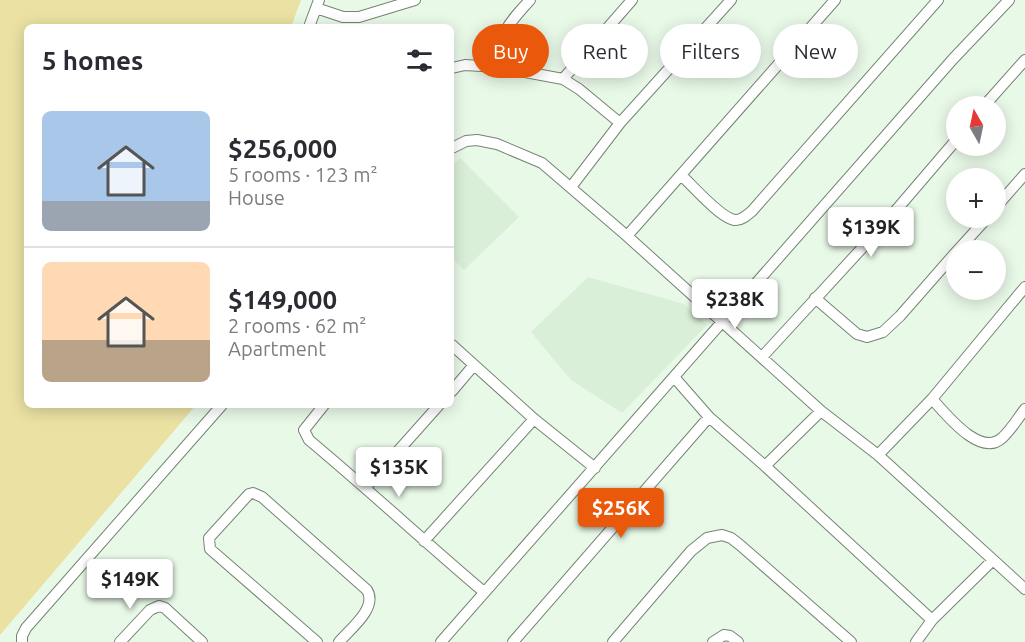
<!DOCTYPE html>
<meta charset="utf-8">
<style>
body{margin:0;font-family:Ubuntu,sans-serif;background:#f2f2f3;color:#2b2b33;height:100vh;display:flex;flex-direction:column;font-size:22px;white-space:nowrap}
*{box-sizing:border-box;margin:0}
p{font-size:20px;color:#7c7c81}
.icon{flex:none;width:33px;height:33px;fill:none;stroke:currentColor;stroke-width:2;stroke-linecap:round;stroke-linejoin:round}
.map{position:relative;flex:1;overflow:hidden}
.panel{position:absolute;left:24px;top:24px;width:430px;height:384px;display:flex;flex-direction:column;background:#fff;border-radius:9px;box-shadow:0 3px 15px #0003}
.panel>*{flex:none}
.banner{position:absolute;left:472px;top:24px;width:462px;height:54px;display:flex;gap:12px}
.needle{width:39px;rotate:351deg}
.controls{position:absolute;left:946px;top:96px;display:grid;gap:12px}
.controls a{display:grid;place-items:center;width:60px;height:60px;border-radius:50%;background:#fff;box-shadow:0 3px 15px #0003;font-size:30px}
.price{position:absolute;translate:-50% -51px;padding:0 14px;border-radius:6px;background:#fff;color:#222;font-size:20px;line-height:39px;filter:drop-shadow(0 2px 3px #0008)}
.price::after{content:'';position:absolute;left:50%;top:36px;width:18px;height:14px;margin-left:-9px;background:inherit;clip-path:polygon(0 0,100% 0,50% 100%)}
.price.active{background:#ea580c;color:#fff}
ul{padding:0;list-style:none}
li{display:flex;align-items:center;gap:18px;height:150px;padding:0 18px}
li+li{border-top:2px solid #e1e1e2}
li span{display:grid;place-items:center;flex:none;width:168px;height:120px;border-radius:9px;color:#555}
li>.icon{margin-inline-start:auto}
span .icon{width:72px;height:72px;fill:#fffc;stroke-width:1}
li b{font-size:26px}
h2{display:flex;justify-content:space-between;align-items:center;height:72px;padding:0 18px;font-size:26px}
.tag{padding:0 21px;border-radius:27px;background:#fff;box-shadow:0 3px 15px #0003;font-size:21px;line-height:54px}
.tag.active{background:#ea580c;color:#fff}
.map>svg:first-child{display:block}
.built{fill:#daefd8}
.green{fill:#eae1a2}
.lines{fill:none;stroke-linecap:round;stroke-linejoin:round}
.minor-casing{stroke:#758474;stroke-width:12}
.minor{stroke:#fff;stroke-width:10}
</style>
<div class="map">
<svg width="1025" height="642" viewBox="0 0 1025 642">
<rect width="100%" height="100%" fill="#e9f9e8"/>
<path class="built" d="M460 158 519 217 464 270 452 258V166Z
M588 277 684 304 707 325 622 413 571 380 531 332Z"/>
<path class="green" d="M0 0H301L291 27H27V405H196L0 635Z"/>
<g class="lines">
<g class="minor-casing">
<path id="minor" d="M530 0C507 25 500 32 498 67L563 79 579 89 620 123
M316 8 343 17H359L415 0
M309 27 319 0
M452 68 465 65 498 67
M563 79 632 0
M984 106 1025 60
M452 148 466 141 477 140 497 144 542 163 627 236 821 411 878 455 1025 589
M681 175C692 185 722 220 736 220 742 220 747 215 752 211L938 0
M571 187 620 123 731 0
M996 207 1025 174
M627 236 835 0
M958 250 987 218
M815 298 857 334 867 337 883 332 900 316 957 251
M452 345 534 419 595 468
M762 357 886 222 957 139
M674 377 709 417 765 466 932 620
M452 391 474 365
M932 399C946 414 980 458 1002 438 1011 430 1018 418 1025 409
M324 405 304 430 309 440C369 490 425 542 484 592
M878 455 932 399 1025 287
M765 466 821 411
M366 487 439 405
M424 541 534 419
M22 642V636L26 628 222 405
M120 642 150 610 159 606 165 608 202 642
M317 642 210 549 209 538 249 494 253 493 262 497 367 590C378 608 350 629 339 642
M441 642 953 59 1009 0
M513 642 709 417
M613 642 691 551 707 538 722 535 731 538 740 545 851 642
M713 642 724 635 730 636 738 642
M916 642 932 620 993 560"/>
</g>
<use href="#minor" class="minor"/>
</g>
</svg>
<div class="controls">
<a><svg class="needle" viewBox="-14 -14 28 28"><path d="M0-13l5 13h-10z" fill="#e53935"/><path d="M0 13l5-13h-10z" fill="#7c7c81"/></svg></a>
<a>+</a>
<a>−</a>
</div>
<b class="price" style="left:871px;top:258px">$139K</b>
<b class="price" style="left:735px;top:330px">$238K</b>
<b class="price" style="left:399px;top:498px">$135K</b>
<b class="price active" style="left:621px;top:539px">$256K</b>
<b class="price" style="left:130px;top:610px">$149K</b>
<div class="banner">
<a class="tag active">Buy</a>
<a class="tag">Rent</a>
<a class="tag">Filters</a>
<a class="tag">New</a>
</div>
<section class="panel">
<h2>5 homes<svg class="icon" aria-label="filters" viewBox="0 0 24 24"><path d="M4 7h16M4 17h16"/><circle cx="9" cy="7" r="2"/><circle cx="15" cy="17" r="2"/></svg></h2>
<ul>
<li><span style="background:linear-gradient(#a9c7e8 75%,#9aa5b1 0)"><svg class="icon" aria-label="home" viewBox="0 0 24 24"><path d="M3 11l9-7 9 7M6 9v11h12V9"/></svg></span><div><b>$256,000</b><p>5 rooms · 123 m²</p><p>House</p></div></li>
<li><span style="background:linear-gradient(#ffd9b3 65%,#b9a48a 0)"><svg class="icon" aria-label="home" viewBox="0 0 24 24"><path d="M3 11l9-7 9 7M6 9v11h12V9"/></svg></span><div><b>$149,000</b><p>2 rooms · 62 m²</p><p>Apartment</p></div></li>
</ul>
</section>
</div>
